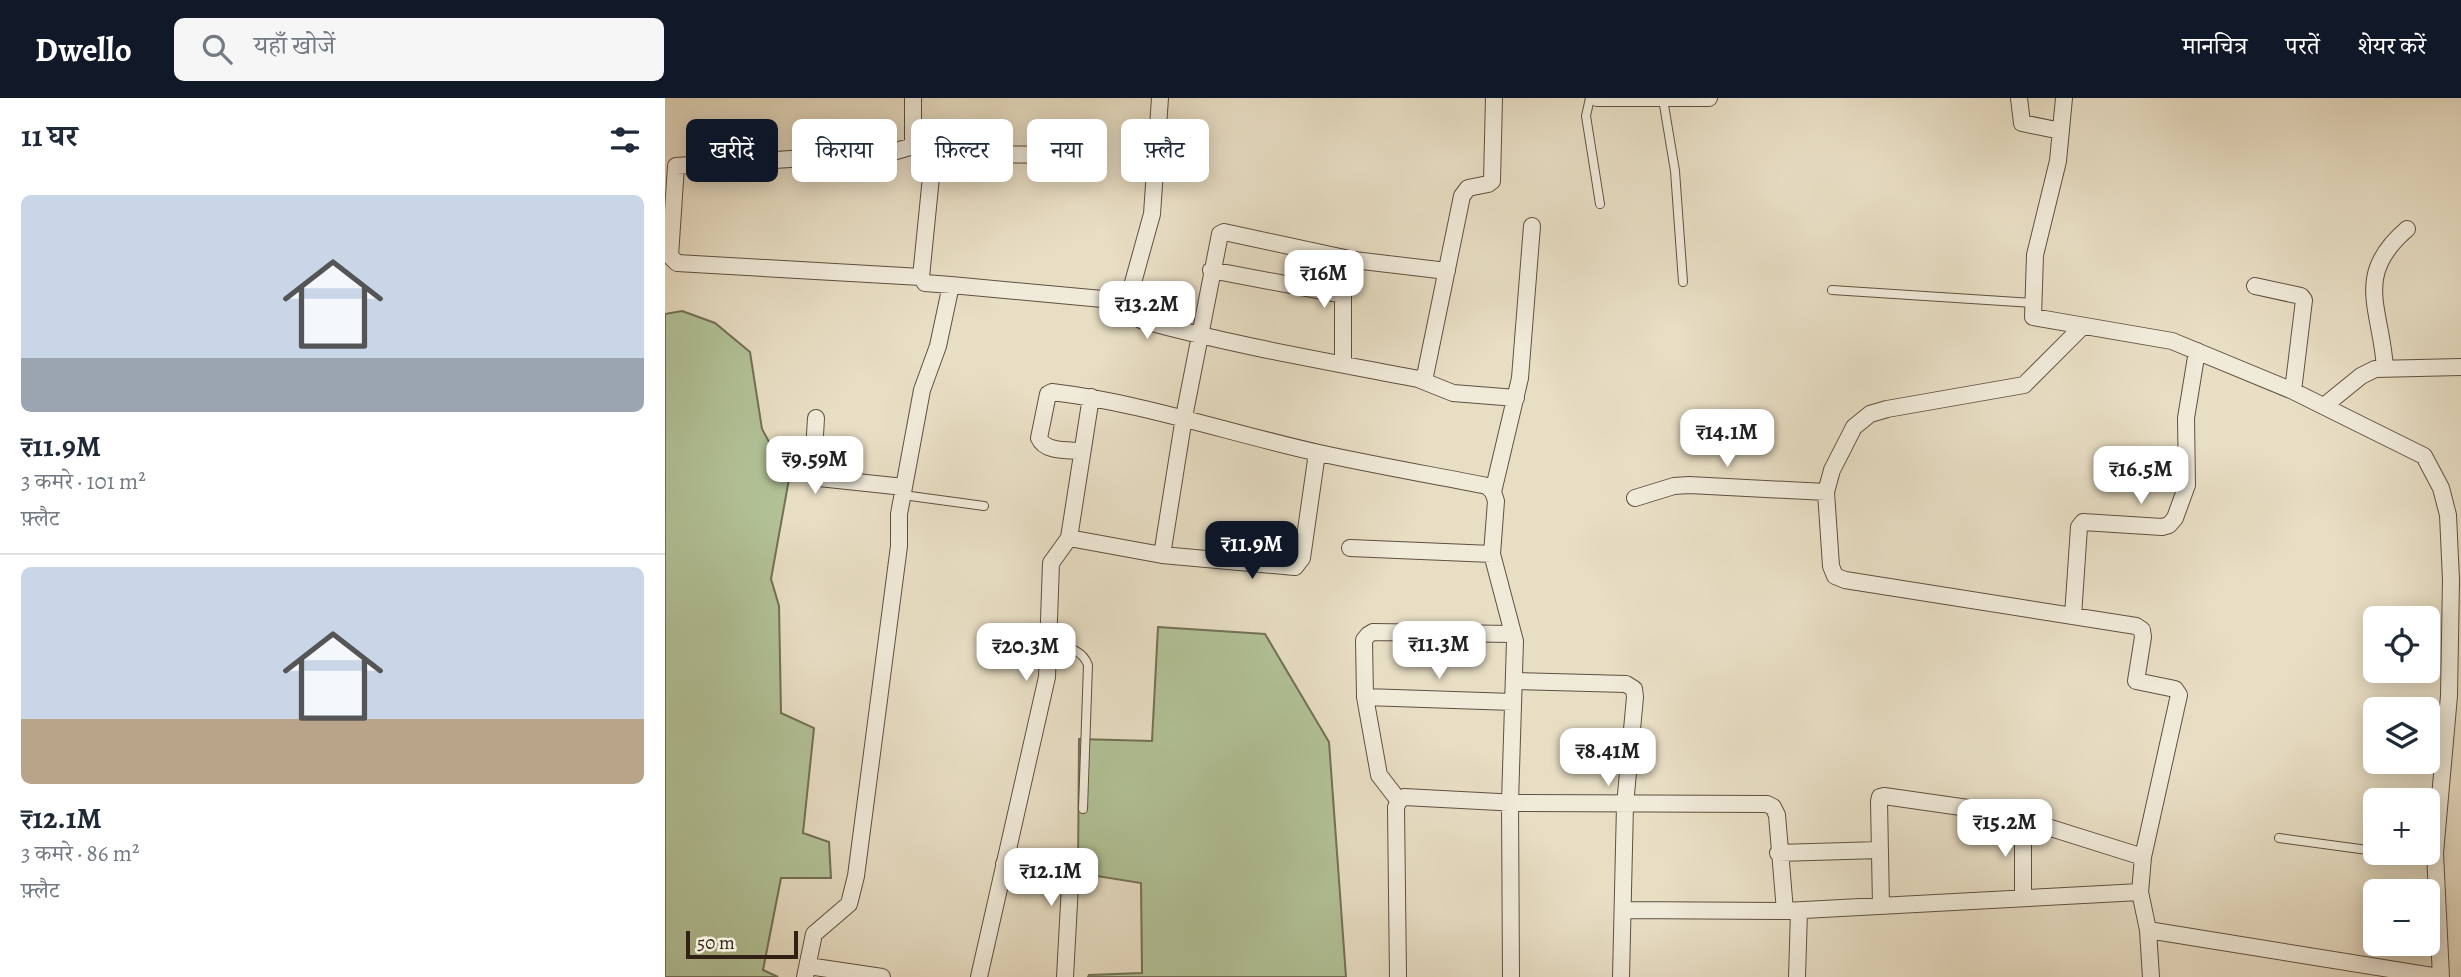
<!DOCTYPE html>
<html lang="hi">
<meta charset="utf-8">
<style>
body{margin:0;font-family:Alegreya,"Noto Serif Devanagari",serif;background:#f6f6f7;color:#1f2937;height:100vh;display:flex;flex-direction:column;font-size:26px;white-space:nowrap}
*{box-sizing:border-box;margin:0}
p{font-size:23px;color:#747a83}
.icon{flex:none;width:38px;height:38px;fill:none;stroke:currentColor;stroke-width:2;stroke-linecap:round;stroke-linejoin:round}
.map{position:relative;flex:1;overflow:hidden}
.side{display:flex;flex-direction:column;background:#fff;width:665px}
.side>*{flex:none}
.banner{position:absolute;left:21px;top:21px;width:665px;height:63px;display:flex;gap:14px}
.fabs{position:absolute;left:1698px;top:508px;display:grid;gap:14px}
.fabs a{display:grid;place-items:center;width:77px;height:77px;border-radius:10px;background:#fff;box-shadow:0 4px 18px #0003;font-size:35px}
.scale{position:absolute;left:21px;bottom:18px;width:112px;box-sizing:border-box;padding-left:7px;border:4px solid #322014;border-top:0;font-size:19px;line-height:24px;white-space:nowrap;color:#322014;-webkit-text-stroke:5px #f0ead9;paint-order:stroke}
.price{position:absolute;translate:-50% -60px;padding:0 16px;border-radius:14px;background:#fff;color:#222;font-size:23px;line-height:46px;filter:drop-shadow(0 2px 4px #0008)}
.price::after{content:'';position:absolute;left:50%;top:42px;width:21px;height:16px;margin-left:-10px;background:inherit;clip-path:polygon(0 0,100% 0,50% 100%)}
.price.current{background:#111827;color:#fff}
ul{padding:0;list-style:none}
li{display:grid;align-content:center;gap:14px;height:371px;padding:0 21px}
li+li{border-top:2px solid #e0e1e3}
li span{display:grid;place-items:center;height:217px;border-radius:10px;color:#555}
li>.icon{margin-inline-start:auto}
span .icon{width:126px;height:126px;fill:#fffc;stroke-width:1}
li b{font-size:30px}
h2{display:flex;justify-content:space-between;align-items:center;height:84px;padding:0 21px;font-size:30px}
.tag{padding:0 24px;border-radius:10px;background:#fff;box-shadow:0 4px 18px #0003;font-size:24px;line-height:63px}
.tag.current{background:#111827;color:#fff}
header{display:flex;align-items:center;gap:42px;box-sizing:border-box;height:98px;padding:0 35px;background:#111827;color:#fff}
header strong{font-size:33px}
nav{display:flex;gap:38px;margin-inline-start:auto;font-size:24px}
.search{width:490px;height:63px;background:#f6f6f7;display:flex;align-items:center;gap:18px;box-sizing:border-box;padding:0 24px;border-radius:10px;color:#747a83;font-size:26px}
main{display:flex;flex:1;min-height:0}
.map>svg:first-child{display:block}
.green{fill:#b2c297;stroke:#727156;stroke-width:2}
.lines{fill:none;stroke-linecap:round;stroke-linejoin:round}
.lane-casing{stroke:#605040;stroke-width:10}
.street-casing{stroke:#605040;stroke-width:18}
.lane{stroke:#f0ead9;stroke-width:8}
.street{stroke:#f0ead9;stroke-width:16}
</style>
<header>
<strong>Dwello</strong>
<div class="search"><svg class="icon" aria-label="search" viewBox="0 0 24 24"><circle cx="10" cy="10" r="6"/><path d="M15 15l6 6"/></svg>यहाँ खोजें</div>
<nav><a>मानचित्र</a><a>परतें</a><a>शेयर करें</a></nav>
</header>
<main>
<section class="side">
<h2>11 घर<svg class="icon" aria-label="filters" viewBox="0 0 24 24"><path d="M4 7h16M4 17h16"/><circle cx="9" cy="7" r="2"/><circle cx="15" cy="17" r="2"/></svg></h2>
<ul>
<li><span style="background:linear-gradient(#c9d6e8 75%,#9aa5b1 0)"><svg class="icon" aria-label="home" viewBox="0 0 24 24"><path d="M3 11l9-7 9 7M6 9v11h12V9"/></svg></span><div><b>₹11.9M</b><p>3 कमरे · 101 m²</p><p>फ़्लैट</p></div></li>
<li><span style="background:linear-gradient(#c9d6e8 70%,#b9a48a 0)"><svg class="icon" aria-label="home" viewBox="0 0 24 24"><path d="M3 11l9-7 9 7M6 9v11h12V9"/></svg></span><div><b>₹12.1M</b><p>3 कमरे · 86 m²</p><p>फ़्लैट</p></div></li>
</ul>
</section>
<div class="map">
<svg width="1796" height="879" viewBox="0 0 1796 879">
<rect width="100%" height="100%" fill="#e8dec4"/>
<filter id="stains"><feTurbulence type="fractalNoise" baseFrequency=".00286" numOctaves="4"/><feColorMatrix values="0 0 0 0 .2 0 0 0 0 .09 0 0 0 0 .02 0 0 0 .5 -.17"/></filter>
<radialGradient id="worn" r=".72"><stop offset=".6" stop-color="#630" stop-opacity="0"/><stop offset="1" stop-color="#630" stop-opacity=".3"/></radialGradient>
<path class="green" d="M17 213 50 225 85 254 97 331 124 381 106 481 114 508 116 615 149 630 138 735 164 744 166 780H116L98 872 113 879H0V216Z
M493 529 600 536 664 644 681 879H423L424 877 477 875 476 785 413 775 414 641 487 643Z"/>
<g class="lines">
<g class="lane-casing">
<path id="lane" d="M925 0 921 18 935 106
M998 1 1010 73 1018 184
M1167 192 1368 205
M238 397 319 408
M383 544C399 549 417 550 423 567L418 711
M1614 740 1710 753
M1720 754 1771 761"/>
</g>
<g class="street-casing">
<path id="street" d="M932 0H1044
M1354 0 1357 25 1396 33
M1399 0 1393 63 1370 157 1368 219 1507 243 1628 293 1759 358 1776 390 1783 417 1786 482 1784 598 1770 755 1776 879
M252 47 224 55 11 68 5 158 12 165 256 179
M266 56 422 57
M546 172 678 197
M286 187 459 203 464 199 487 116 495 0
M1590 188 1636 198 1639 202 1628 293
M464 199 472 219 476 222C567 247 660 263 753 281L760 278 797 98 803 90 823 86 827 83 829 0
M1418 228 1359 287 1222 311 1205 316 1189 329 1167 372 1161 394 1166 468 1170 478 1180 482 1471 528 1477 532 1478 539 1471 583 1510 591 1514 597 1478 759 1475 794
M678 266V197L684 161
M1720 271C1717 212 1687 178 1742 131
M753 281 788 295 851 300
M1659 308 1696 278 1710 271 1796 269
M151 320 148 370 154 380 239 389
M416 353C402 352 380 354 374 340L383 296 387 294C478 305 564 335 654 355 709 367 766 377 822 388L828 394 831 403 827 456 850 543 845 704 846 879
M828 394 855 280 867 128
M970 400 1009 388 1024 387 1161 394
M404 440 497 457 630 469 637 460 652 355
M685 450 827 456
M497 457 519 319 555 136 559 134 689 162 782 173
M1408 518 1414 429 1418 424 1497 429 1504 427 1510 420 1522 387 1521 320 1532 253
M849 583 961 586 969 591 970 599 960 707 956 879
M700 599 848 604
M734 703 739 699 853 705 1102 706 1108 709 1112 717 1120 813 1475 794 1483 832 1774 879
M734 703 714 677 700 599 699 542 703 537 708 534 848 536
M1358 721V800
M1113 755 1215 752
M339 766 403 780 405 787 400 879
M1216 808 1214 703 1215 699 1219 698 1338 715 1478 759
M958 812 1120 813
M1483 832 1486 879
M143 868 217 879
M140 879 149 836 184 806 191 778 234 448V416L257 292 273 248 286 187 260 185 256 179 268 59 248 42V0
M314 879 382 579 386 465 404 440 426 299
M733 879 731 709 734 703
M1132 879 1134 813"/>
</g>
<use href="#lane" class="lane"/>
<use href="#street" class="street"/>
</g>
<rect width="100%" height="100%" filter="url(#stains)"/>
<rect width="100%" height="100%" fill="url(#worn)"/>
</svg>
<div class="fabs">
<a><svg class="icon" aria-label="locate" viewBox="0 0 24 24"><circle cx="12" cy="12" r="6"/><path d="M12 2v4M12 18v4M2 12h4M18 12h4"/></svg></a>
<a><svg class="icon" aria-label="layers" viewBox="0 0 24 24"><path d="M12 4l9 5-9 5-9-5zM3 14l9 5 9-5"/></svg></a>
<a>+</a>
<a>−</a>
</div>
<div class="scale">50 m</div>
<b class="price" style="left:659px;top:212px">₹16M</b>
<b class="price" style="left:482px;top:243px">₹13.2M</b>
<b class="price" style="left:1062px;top:371px">₹14.1M</b>
<b class="price" style="left:150px;top:398px">₹9.59M</b>
<b class="price" style="left:1476px;top:408px">₹16.5M</b>
<b class="price current" style="left:587px;top:483px">₹11.9M</b>
<b class="price" style="left:774px;top:583px">₹11.3M</b>
<b class="price" style="left:361px;top:585px">₹20.3M</b>
<b class="price" style="left:943px;top:690px">₹8.41M</b>
<b class="price" style="left:1340px;top:761px">₹15.2M</b>
<b class="price" style="left:386px;top:810px">₹12.1M</b>
<div class="banner">
<a class="tag current">खरीदें</a>
<a class="tag">किराया</a>
<a class="tag">फ़िल्टर</a>
<a class="tag">नया</a>
<a class="tag">फ़्लैट</a>
</div>
</div>
</main>
